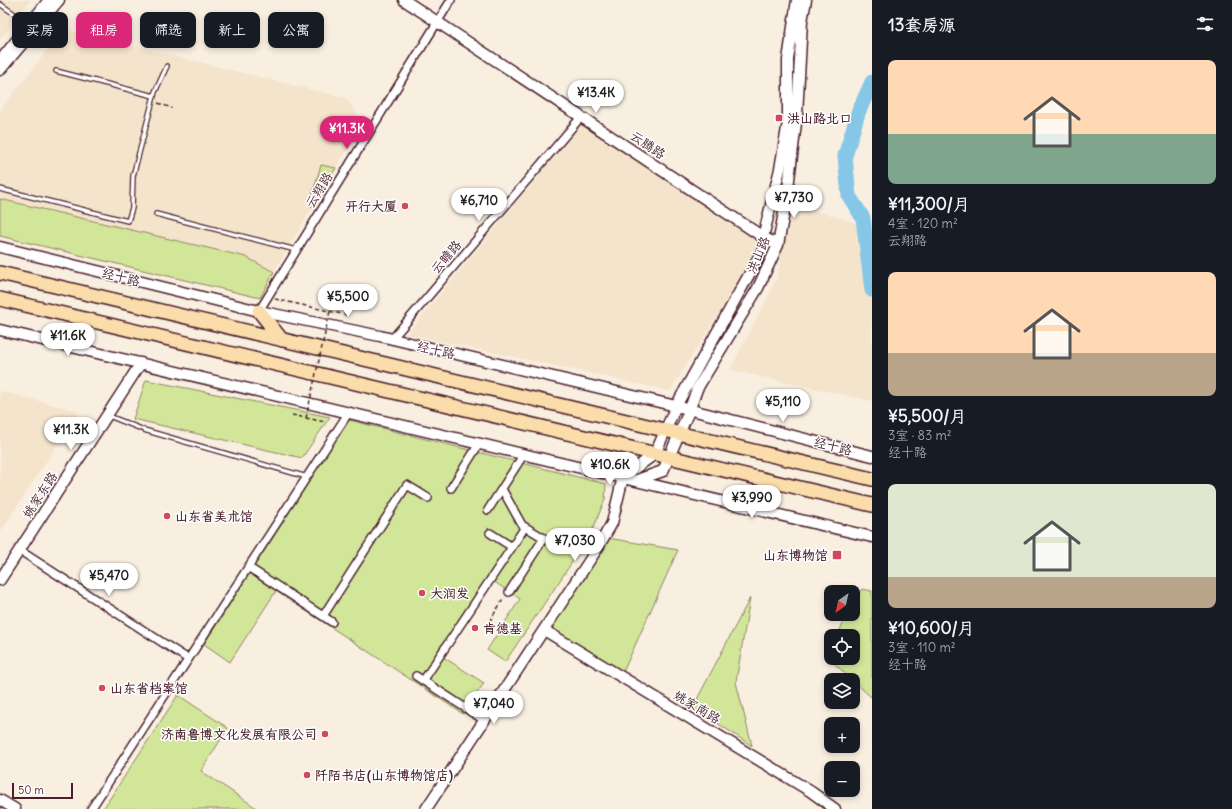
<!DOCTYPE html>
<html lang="zh">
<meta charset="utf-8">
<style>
body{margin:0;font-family:Delius,"LXGW WenKai TC",sans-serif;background:#242831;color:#f1f3f6;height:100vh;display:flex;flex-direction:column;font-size:15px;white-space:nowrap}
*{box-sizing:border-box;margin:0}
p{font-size:13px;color:#9ea1a6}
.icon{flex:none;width:22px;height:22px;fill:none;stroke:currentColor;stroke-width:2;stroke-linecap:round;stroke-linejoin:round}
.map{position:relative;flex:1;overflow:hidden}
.details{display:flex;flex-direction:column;background:#171b24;width:360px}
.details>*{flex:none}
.top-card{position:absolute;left:12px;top:12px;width:380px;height:36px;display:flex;gap:8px}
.needle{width:26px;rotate:213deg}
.controls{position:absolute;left:824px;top:585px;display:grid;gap:8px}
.controls a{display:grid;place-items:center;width:36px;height:36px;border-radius:8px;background:#171b24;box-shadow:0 2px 6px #0003;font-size:20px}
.scale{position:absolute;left:12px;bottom:10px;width:61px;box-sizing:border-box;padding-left:4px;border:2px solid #4a1f2b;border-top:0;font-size:11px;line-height:14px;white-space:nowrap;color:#4a1f2b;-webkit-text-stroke:3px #fff;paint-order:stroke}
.price{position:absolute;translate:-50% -34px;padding:0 9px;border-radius:14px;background:#fff;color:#222;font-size:13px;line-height:26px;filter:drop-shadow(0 1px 2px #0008)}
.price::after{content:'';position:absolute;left:50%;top:24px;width:12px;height:9px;margin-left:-6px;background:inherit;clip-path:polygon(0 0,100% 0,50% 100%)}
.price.active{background:#db2777;color:#fff}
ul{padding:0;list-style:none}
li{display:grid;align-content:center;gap:8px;height:212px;padding:0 16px}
li span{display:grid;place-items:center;height:124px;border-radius:8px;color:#555}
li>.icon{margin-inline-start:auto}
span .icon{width:72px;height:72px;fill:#fffc;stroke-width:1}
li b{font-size:17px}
h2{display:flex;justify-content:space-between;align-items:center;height:48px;padding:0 16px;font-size:17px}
.pill{padding:0 14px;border-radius:8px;background:#171b24;box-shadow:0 2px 6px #0003;font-size:14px;line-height:36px}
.pill.active{background:#db2777;color:#fff}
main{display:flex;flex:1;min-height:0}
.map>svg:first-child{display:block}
.built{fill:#f5e4cc}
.green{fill:#d2e69a;stroke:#8e8262}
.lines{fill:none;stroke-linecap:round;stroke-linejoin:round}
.river{stroke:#86c7e7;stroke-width:15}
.lane-casing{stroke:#4a1f2b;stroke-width:6}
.street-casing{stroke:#4a1f2b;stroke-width:10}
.secondary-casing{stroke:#4a1f2b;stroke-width:13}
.highway-casing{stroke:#4a1f2b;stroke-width:16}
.path{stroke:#4a1f2b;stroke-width:1.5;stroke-dasharray:4 3;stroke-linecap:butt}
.lane{stroke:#fff;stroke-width:3.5}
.street{stroke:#fff;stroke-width:7}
.secondary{stroke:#fff;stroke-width:10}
.highway{stroke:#fbddab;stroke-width:13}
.path-bridge{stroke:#4a1f2b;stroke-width:1.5;stroke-dasharray:4 3;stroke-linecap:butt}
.poi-dot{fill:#d1495b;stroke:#fff;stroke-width:1.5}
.labels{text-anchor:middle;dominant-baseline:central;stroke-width:3;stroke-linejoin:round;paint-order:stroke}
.poi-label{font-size:13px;font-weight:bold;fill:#4a1f2b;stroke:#fff;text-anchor:start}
.street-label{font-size:13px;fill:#4a1f2b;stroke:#fff}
</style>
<main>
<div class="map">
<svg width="872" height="809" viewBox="0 0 872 809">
<rect width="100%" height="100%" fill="#f9efe1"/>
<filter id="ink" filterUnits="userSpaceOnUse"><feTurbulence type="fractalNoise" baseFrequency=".025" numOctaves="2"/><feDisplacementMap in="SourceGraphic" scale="8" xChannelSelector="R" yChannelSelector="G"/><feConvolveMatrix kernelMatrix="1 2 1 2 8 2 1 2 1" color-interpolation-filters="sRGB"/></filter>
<g filter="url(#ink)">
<path class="built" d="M0 0H31L0 39Z
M64 29 346 98 363 123 274 272 246 257 0 199V110Z
M583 122 762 245 670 391 407 334Z
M793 204 870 227 872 239V401L730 370 776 280Z
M0 391 79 411 0 533Z"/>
<path class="green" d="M321 165 336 168 313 207 309 205Z
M0 199 246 257 274 272 260 298 0 236Z
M146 380 330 417 302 458 133 419Z
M349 420 606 484 605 499 591 534 505 662 487 650 520 599 490 579 440 655 484 683 463 714 276 591 230 662 204 644Z
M608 538 678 550 623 672 551 628Z
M862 589 872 591V698L826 656 831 647V658H853V636H837L848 614H853V605Z
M750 598 736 682 752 746 693 707Z
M178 695 228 728 201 771 258 809H103Z"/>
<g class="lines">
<path class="river" d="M872 82 858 113 845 156 849 196 863 218 872 290"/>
<g class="lane-casing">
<path id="lane" d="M0 4 29 24
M56 71 154 96
M0 189 128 221 132 208 133 176 155 92 167 66
M156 214 296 250
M109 416 144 430 307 477"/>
</g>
<g class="street-casing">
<path id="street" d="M259 311 451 0
M392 339 581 117
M451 488 479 444
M502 489 522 525 544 538 509 592
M488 510 524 454
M512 547 525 527
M19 550 188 659
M248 567 332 622
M323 616 407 485 428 498
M416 676 484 720
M423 681 512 547 490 533
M91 809 349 412"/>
</g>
<g class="secondary-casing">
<path id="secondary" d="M404 0 763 237 778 245
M0 61 49 0
M0 70 59 0
M0 247 259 311 380 336 676 406 872 456
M0 330 872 537
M623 477 655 454 676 406 765 246 763 237 780 169 788 122V60L797 0
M637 480 663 471 689 411 697 389 758 288 778 245 787 196 797 115 802 21 806 0
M0 580 141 363
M544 630 810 791 835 809
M0 800 15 809
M426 809 597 549 612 523 623 477"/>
</g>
<g class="highway-casing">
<path id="highway" d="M0 273 872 479
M0 299 872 505
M259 311 282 340"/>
</g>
<path class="path" d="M158 103 172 108
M275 299 347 315
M486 627 504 598"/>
<use href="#lane" class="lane"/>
<use href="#street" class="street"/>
<use href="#secondary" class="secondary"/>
<use href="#highway" class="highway"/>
<path class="path-bridge" d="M292 415 325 422
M306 418 330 311"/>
</g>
</g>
<g class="poi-dot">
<rect x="775" y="114" width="8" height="8" rx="2"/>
<circle cx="405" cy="206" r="4"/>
<circle cx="167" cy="516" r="4"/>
<rect x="832" y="550" width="10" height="10" rx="2"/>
<circle cx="422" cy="593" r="4"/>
<circle cx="475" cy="628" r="4"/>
<circle cx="102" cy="688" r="4"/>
<circle cx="325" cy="734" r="4"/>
<circle cx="307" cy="775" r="4"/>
</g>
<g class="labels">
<g class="poi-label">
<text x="787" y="118">洪山路北口</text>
<text x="397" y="206" text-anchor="end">开行大厦</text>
<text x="175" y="516">山东省美术馆</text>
<text x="828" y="555" text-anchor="end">山东博物馆</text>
<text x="430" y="593">大润发</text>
<text x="483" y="628">肯德基</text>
<text x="110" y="688">山东省档案馆</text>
<text x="317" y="734" text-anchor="end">济南鲁博文化发展有限公司</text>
<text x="315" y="775">阡陌书店(山东博物馆店)</text>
</g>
<g class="street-label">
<text transform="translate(648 145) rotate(34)">云腾路</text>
<text transform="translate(319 190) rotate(-58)">云翔路</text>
<text transform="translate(758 255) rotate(-67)">洪山路</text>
<text transform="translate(446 257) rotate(-50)">云瞻路</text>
<text transform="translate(121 277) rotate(14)">经十路</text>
<text transform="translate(436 350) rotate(13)">经十路</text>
<text transform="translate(833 446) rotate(14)">经十路</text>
<text transform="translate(40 495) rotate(-57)">姚家东路</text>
<text transform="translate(697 707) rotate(31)">姚家南路</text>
</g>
</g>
</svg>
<div class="controls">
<a><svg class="needle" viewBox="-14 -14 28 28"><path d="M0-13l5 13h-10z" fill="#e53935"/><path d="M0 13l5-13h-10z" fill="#9ea1a6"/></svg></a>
<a><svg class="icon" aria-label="locate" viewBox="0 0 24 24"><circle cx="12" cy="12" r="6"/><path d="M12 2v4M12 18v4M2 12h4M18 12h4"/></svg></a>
<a><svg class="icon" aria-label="layers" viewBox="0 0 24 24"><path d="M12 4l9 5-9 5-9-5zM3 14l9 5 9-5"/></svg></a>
<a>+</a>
<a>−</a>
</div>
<div class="scale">50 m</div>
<b class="price" style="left:596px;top:114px">¥13.4K</b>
<b class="price active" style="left:347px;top:150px">¥11.3K</b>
<b class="price" style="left:794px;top:219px">¥7,730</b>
<b class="price" style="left:479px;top:222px">¥6,710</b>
<b class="price" style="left:348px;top:318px">¥5,500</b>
<b class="price" style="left:68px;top:357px">¥11.6K</b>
<b class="price" style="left:783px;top:423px">¥5,110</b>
<b class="price" style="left:71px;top:451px">¥11.3K</b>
<b class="price" style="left:610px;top:486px">¥10.6K</b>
<b class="price" style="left:752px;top:519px">¥3,990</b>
<b class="price" style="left:575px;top:562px">¥7,030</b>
<b class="price" style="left:109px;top:597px">¥5,470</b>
<b class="price" style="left:494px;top:725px">¥7,040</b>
<div class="top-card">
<a class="pill">买房</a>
<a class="pill active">租房</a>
<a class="pill">筛选</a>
<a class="pill">新上</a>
<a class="pill">公寓</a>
</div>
</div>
<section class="details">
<h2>13套房源<svg class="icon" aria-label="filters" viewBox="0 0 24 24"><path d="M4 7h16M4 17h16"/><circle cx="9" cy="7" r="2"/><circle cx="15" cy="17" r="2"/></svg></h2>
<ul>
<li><span style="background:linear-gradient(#ffd9b3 60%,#7fa58c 0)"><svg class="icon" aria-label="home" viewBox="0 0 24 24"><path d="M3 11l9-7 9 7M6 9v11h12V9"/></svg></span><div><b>¥11,300/月</b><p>4室 · 120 m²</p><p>云翔路</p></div></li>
<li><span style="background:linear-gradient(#ffd9b3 65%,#b9a48a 0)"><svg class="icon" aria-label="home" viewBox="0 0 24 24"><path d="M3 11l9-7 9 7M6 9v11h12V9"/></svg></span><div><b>¥5,500/月</b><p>3室 · 83 m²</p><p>经十路</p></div></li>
<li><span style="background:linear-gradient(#dfe7d0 75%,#b9a48a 0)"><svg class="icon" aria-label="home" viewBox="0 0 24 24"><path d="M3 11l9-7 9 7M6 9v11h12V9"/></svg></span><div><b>¥10,600/月</b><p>3室 · 110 m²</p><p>经十路</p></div></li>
</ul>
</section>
</main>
